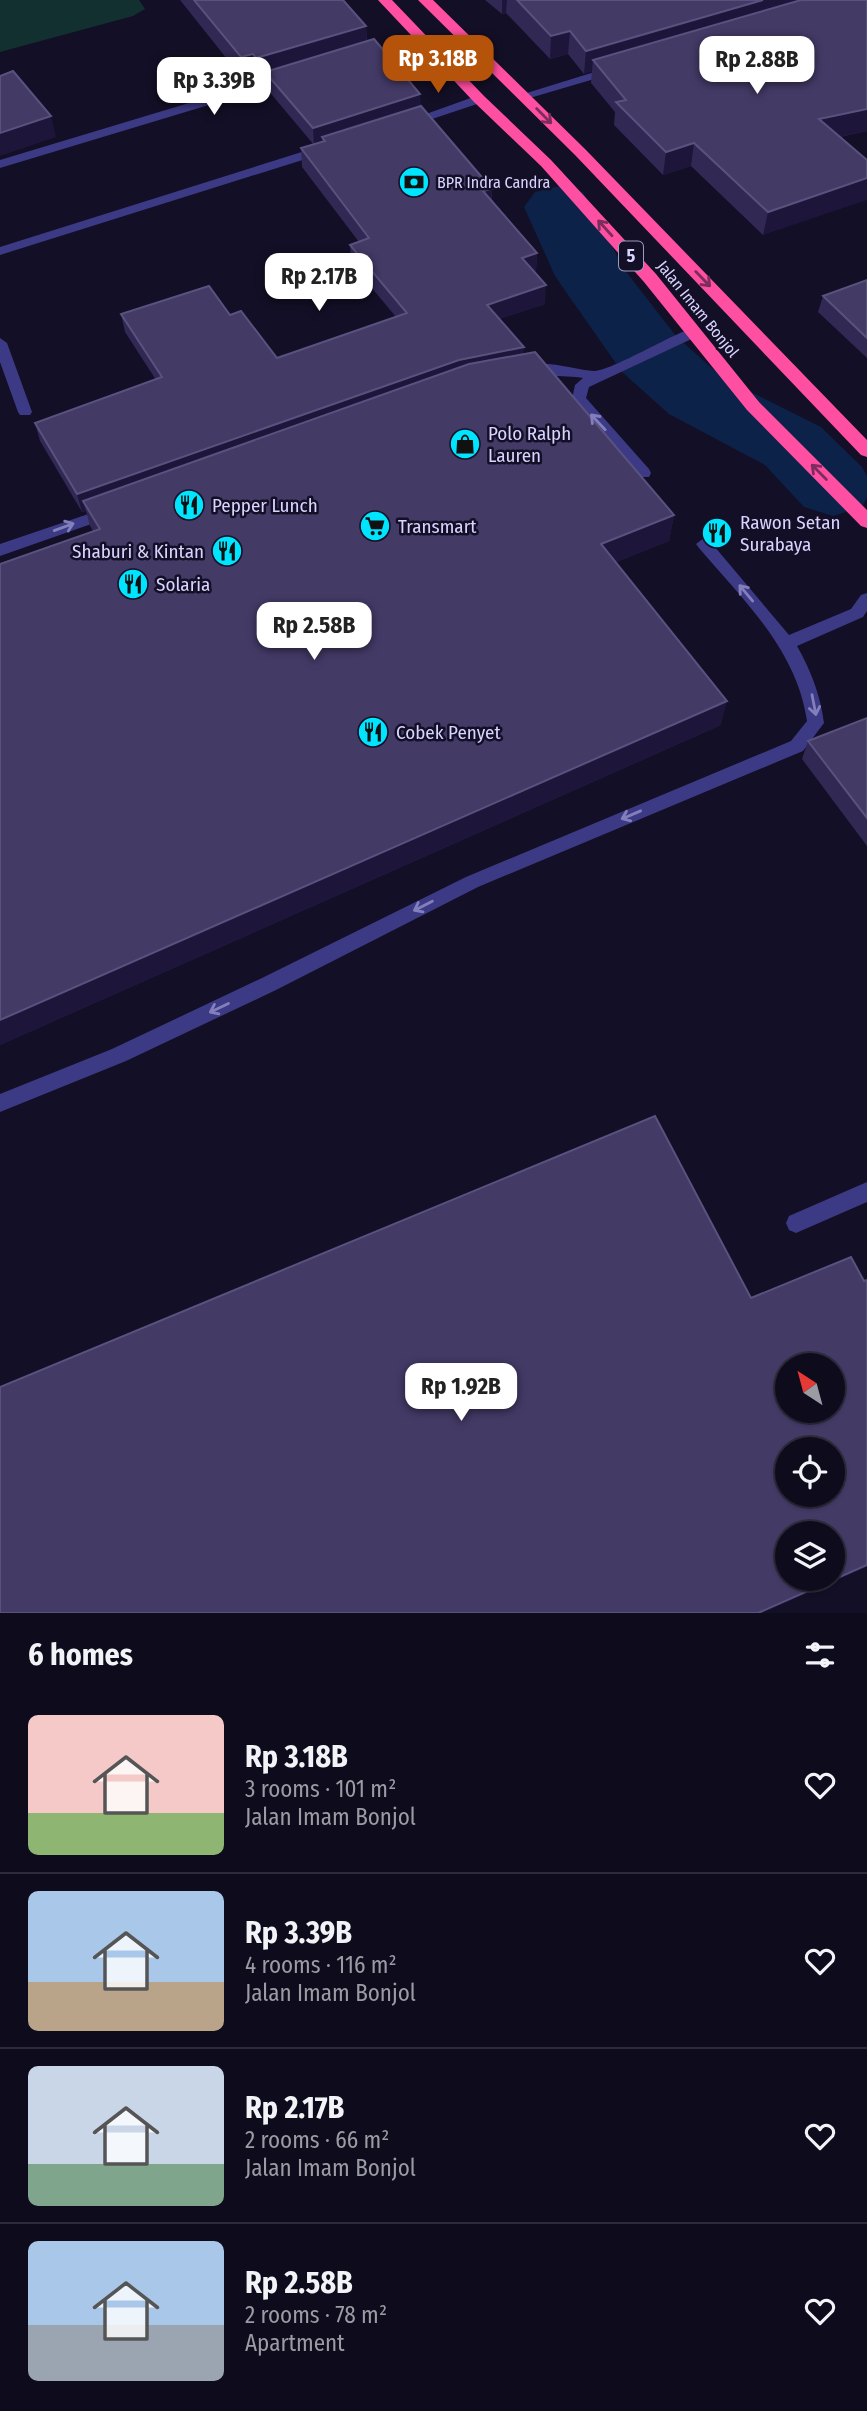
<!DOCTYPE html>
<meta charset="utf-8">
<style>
body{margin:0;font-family:"Fira Sans Condensed",sans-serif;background:#1c1929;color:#f1f3f6;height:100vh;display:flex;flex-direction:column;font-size:26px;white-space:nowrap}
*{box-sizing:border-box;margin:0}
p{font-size:23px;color:#9b9ba3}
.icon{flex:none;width:38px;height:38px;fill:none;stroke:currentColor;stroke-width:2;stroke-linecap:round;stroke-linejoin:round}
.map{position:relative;height:1613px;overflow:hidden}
.side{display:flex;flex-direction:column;background:#0e0b1c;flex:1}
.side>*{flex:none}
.needle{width:46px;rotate:324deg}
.fabs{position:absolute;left:775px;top:1353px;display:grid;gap:14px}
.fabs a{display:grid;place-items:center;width:70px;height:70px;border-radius:50%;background:#0e0b1c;box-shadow:0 2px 5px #0004,0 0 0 2px #2e2b3b;font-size:35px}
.price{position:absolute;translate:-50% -60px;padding:0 16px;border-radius:14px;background:#fff;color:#222;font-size:23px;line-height:46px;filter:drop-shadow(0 2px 4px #0008)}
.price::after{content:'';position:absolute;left:50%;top:42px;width:21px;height:16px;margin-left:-10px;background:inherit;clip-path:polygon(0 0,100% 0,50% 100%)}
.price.on{background:#b45309;color:#fff}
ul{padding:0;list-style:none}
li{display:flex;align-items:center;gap:21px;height:175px;padding:0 28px}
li+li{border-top:2px solid #2e2b3b}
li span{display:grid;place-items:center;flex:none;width:196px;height:140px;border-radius:10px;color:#555}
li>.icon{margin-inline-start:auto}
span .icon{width:84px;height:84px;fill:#fffc;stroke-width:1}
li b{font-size:30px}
h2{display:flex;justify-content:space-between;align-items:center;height:84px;padding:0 28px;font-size:30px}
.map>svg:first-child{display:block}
.green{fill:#12302f}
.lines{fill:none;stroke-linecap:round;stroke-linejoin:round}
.river{fill:#0c2248;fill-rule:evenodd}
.lane{fill:#3d3a85;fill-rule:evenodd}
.street{fill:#3d3a85;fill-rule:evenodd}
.highway{fill:#ff4fa3;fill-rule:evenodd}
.wall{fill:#312854}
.shaded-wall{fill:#1d163a}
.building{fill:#433a66;stroke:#5a527e;stroke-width:2;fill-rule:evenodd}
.oneway{stroke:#7d2c5e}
.oneway2{stroke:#837fbc}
.labels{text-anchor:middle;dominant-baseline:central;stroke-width:5;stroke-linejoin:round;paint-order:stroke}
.far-poi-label{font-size:16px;fill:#d9d4ff;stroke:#130f26;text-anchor:start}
.far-street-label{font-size:16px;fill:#d9d4ff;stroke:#130f26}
.shield{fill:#130f26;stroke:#9e99be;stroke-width:2}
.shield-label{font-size:18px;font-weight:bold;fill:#d9d4ff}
.poi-label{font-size:19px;fill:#d9d4ff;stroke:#130f26;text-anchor:start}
</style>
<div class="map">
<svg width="867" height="1613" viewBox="0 0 867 1613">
<rect width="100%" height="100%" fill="#130f26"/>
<path class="green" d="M0 0H139L145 9 133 16 0 52Z"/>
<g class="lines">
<path class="river" d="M559 186 583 192 624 269 676 336 723 378 821 427 862 467 867 476V498L862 507 833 516 804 507 765 465 669 414 622 372 566 292 555 276 524 207 535 192Z"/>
<path class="lane" d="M614 66 618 68V72L523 100 517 96Z
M695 327 702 332 700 335 589 387 586 398 649 469 651 473 649 477H639L572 399 575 385 583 378C568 375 525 377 519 371 534 355 575 370 594 371 611 371 672 334 695 327Z
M0 338 7 343 32 412 30 415H20L18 412 0 362Z
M109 507 117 512 114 516 0 556V544Z
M704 538 709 540 789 635 851 609 861 595 867 593V611L863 617 797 646C811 671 820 694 824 723L803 751 478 887 276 990 126 1061 0 1112V1094L112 1049 262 978 466 877 791 741 807 721C797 650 744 601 699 548L696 544Z
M867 1182V1202L796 1233 789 1230 786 1223 789 1216Z"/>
<path class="street" d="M415 36 425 38 363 58 353 56Z
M288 73 294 77 292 80 0 168V160Z
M479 95 483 96V102L411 126 401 123Z
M324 145 330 149 328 152 0 255V247Z"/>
<path class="highway" d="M378 0H392L484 96 551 160 656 274 759 402 867 510V528L861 526 747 410 644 282 541 166 474 102Z
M418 0H433L585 149 867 440V457L861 455 575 155Z"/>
</g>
<path class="wall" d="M180 0H343L366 26 367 41 492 189V200L537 253 536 271 534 272 545 304 499 319 523 354 674 515 669 541 616 562 721 725 0 1045V564L93 531 90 526 86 511 82 512 40 441 35 423 156 380 125 332 121 314 230 315 277 358 396 317 351 263 350 245 359 242 302 167 301 148 314 145 267 89 265 78 259 80 255 76 243 79Z
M485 0H867V131L840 137 763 235 691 166 663 175 614 125 615 112 591 83 592 71 584 74 568 54 550 59 506 13 502 14Z
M867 280V358L818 312 823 296Z
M867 718V846L802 759 808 741Z"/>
<path class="shaded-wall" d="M502 0H507L506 13 502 14Z
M763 0H838L593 60 592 71 584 74 586 51Z
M366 26 367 48 265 72V78L259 80 256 58Z
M570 31 568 54 550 59 551 36Z
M253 54 255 76 243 79 241 57Z
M420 94 421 111 322 137V142L314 145 313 128Z
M867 109V131L814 142 819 119Z
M51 116 56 137 0 156V133Z
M694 143 691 166 663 175 666 152Z
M867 178V200L763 235 768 212Z
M492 189 491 207 483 191Z
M537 253 536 271 521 276 522 258Z
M546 285 545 304 487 323V305Z
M524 347 523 366 83 501 86 511 82 512 77 494 459 360Z
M674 515 669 541 598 569 601 544Z
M727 701 721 725 0 1045V1020Z
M867 1565V1567L762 1613H758Z"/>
<path class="building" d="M194 0H343L366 26 256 58 253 54 241 57Z
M517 0H763L586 51 570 31 551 36Z
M801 0H867V109L819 119 867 160V178L768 212 694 143 666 152 616 102 626 100 593 60Z
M374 39 420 94 313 128 265 72Z
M13 71 51 116 0 133V76Z
M421 106 492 189 483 191 537 253 522 258 546 285 487 305 524 347 459 360 77 494 35 423 162 377 121 314 209 286 230 315 241 311 277 358 407 313 350 245 369 238 301 148 325 141 322 137Z
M867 280V338L823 296Z
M535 352 674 515 601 544 727 701 0 1020V564L100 529 83 501 469 364Z
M867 718V818L808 741Z
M655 1116 751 1298 851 1257 864 1281 867 1280V1565L758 1613H0V1387ZM788 1365H833V1410H788ZM788 1449H833V1494H788ZM788 1533H833V1578H788Z"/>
<defs><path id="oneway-shaft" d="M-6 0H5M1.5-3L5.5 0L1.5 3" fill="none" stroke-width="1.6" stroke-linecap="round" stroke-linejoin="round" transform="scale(1.75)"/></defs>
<g class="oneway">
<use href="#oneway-shaft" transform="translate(544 116) rotate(45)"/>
<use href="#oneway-shaft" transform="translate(605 228) rotate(-132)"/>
<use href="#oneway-shaft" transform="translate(703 279) rotate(46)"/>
<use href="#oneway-shaft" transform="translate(819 472) rotate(-135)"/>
</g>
<g class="oneway2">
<use href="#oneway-shaft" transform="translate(598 422) rotate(-133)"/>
<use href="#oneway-shaft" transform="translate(64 527) rotate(-20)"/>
<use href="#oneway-shaft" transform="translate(746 593) rotate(-130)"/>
<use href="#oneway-shaft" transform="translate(814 705) rotate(79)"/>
<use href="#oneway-shaft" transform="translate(631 815) rotate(157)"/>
<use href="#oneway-shaft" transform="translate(423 906) rotate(153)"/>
<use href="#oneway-shaft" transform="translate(219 1008) rotate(155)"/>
</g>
<defs>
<g id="bank-disc" transform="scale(1.575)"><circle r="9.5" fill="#00e5ff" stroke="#130f26"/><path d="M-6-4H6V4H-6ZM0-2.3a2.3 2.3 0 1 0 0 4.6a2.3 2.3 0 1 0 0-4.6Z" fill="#111"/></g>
<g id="shop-disc" transform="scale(1.575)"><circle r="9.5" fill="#00e5ff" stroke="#130f26"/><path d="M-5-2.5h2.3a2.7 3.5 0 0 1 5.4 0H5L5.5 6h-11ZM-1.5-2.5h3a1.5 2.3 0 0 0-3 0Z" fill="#111"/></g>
<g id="restaurant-disc" transform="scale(1.575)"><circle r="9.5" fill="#00e5ff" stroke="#130f26"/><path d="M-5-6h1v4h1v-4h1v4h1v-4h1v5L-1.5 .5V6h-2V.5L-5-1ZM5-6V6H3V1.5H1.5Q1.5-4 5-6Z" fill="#111"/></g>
<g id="supermarket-disc" transform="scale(1.575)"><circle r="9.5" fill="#00e5ff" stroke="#130f26"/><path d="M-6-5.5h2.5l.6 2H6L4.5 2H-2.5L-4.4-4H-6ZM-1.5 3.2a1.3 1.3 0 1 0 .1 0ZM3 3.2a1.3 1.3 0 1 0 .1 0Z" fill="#111"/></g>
</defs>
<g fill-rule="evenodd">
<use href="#bank-disc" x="414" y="182"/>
<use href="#shop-disc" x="465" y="444"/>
<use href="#restaurant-disc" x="189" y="505"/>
<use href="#supermarket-disc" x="375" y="526"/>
<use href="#restaurant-disc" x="717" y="533"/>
<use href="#restaurant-disc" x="227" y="551"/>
<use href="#restaurant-disc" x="133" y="584"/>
<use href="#restaurant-disc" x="373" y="732"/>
</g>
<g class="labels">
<g class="far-poi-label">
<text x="437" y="182">BPR Indra Candra</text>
</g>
<g class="far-street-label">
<text transform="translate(698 309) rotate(51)">Jalan Imam Bonjol</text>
</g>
<rect class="shield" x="619" y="241.5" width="24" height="29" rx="5"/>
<g class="shield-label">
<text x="631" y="256">5</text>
</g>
<g class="poi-label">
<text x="488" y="433">Polo Ralph<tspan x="488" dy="22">Lauren</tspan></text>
<text x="212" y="505">Pepper Lunch</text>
<text x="740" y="522">Rawon Setan<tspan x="740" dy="22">Surabaya</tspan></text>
<text x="398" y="526">Transmart</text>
<text x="204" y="551" text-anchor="end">Shaburi &amp; Kintan</text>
<text x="156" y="584">Solaria</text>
<text x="396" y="732">Cobek Penyet</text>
</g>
</g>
</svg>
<div class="fabs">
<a><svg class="needle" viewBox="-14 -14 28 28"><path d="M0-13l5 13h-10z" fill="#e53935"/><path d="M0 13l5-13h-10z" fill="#9b9ba3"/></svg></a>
<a><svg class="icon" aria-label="locate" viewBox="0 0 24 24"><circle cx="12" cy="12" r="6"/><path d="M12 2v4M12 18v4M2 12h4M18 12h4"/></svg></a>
<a><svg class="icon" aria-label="layers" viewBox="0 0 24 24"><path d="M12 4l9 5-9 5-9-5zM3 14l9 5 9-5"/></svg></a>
</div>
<b class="price on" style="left:438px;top:95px">Rp 3.18B</b>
<b class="price" style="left:757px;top:96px">Rp 2.88B</b>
<b class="price" style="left:214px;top:117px">Rp 3.39B</b>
<b class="price" style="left:319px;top:313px">Rp 2.17B</b>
<b class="price" style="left:314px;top:662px">Rp 2.58B</b>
<b class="price" style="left:461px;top:1423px">Rp 1.92B</b>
</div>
<section class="side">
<h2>6 homes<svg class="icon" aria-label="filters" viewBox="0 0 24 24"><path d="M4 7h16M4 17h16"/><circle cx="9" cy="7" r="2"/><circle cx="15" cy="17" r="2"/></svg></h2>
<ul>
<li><span style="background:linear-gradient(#f6c9c9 70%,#8fb573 0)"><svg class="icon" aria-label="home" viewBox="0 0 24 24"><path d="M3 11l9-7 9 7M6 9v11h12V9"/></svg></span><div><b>Rp 3.18B</b><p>3 rooms · 101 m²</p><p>Jalan Imam Bonjol</p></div><svg class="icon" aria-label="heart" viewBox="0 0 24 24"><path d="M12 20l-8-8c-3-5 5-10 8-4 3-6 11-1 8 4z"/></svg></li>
<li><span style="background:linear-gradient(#a9c7e8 65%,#b9a48a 0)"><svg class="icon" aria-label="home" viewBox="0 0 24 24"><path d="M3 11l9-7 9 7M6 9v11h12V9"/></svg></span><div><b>Rp 3.39B</b><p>4 rooms · 116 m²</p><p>Jalan Imam Bonjol</p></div><svg class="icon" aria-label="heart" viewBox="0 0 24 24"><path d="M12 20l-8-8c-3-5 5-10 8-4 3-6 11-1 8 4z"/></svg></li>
<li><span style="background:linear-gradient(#c9d6e8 70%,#7fa58c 0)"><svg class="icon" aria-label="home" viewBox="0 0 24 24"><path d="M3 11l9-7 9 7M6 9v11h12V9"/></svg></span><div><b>Rp 2.17B</b><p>2 rooms · 66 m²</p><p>Jalan Imam Bonjol</p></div><svg class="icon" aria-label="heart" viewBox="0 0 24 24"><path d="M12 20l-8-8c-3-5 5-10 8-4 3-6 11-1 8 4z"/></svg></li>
<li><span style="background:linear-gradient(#a9c7e8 60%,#9aa5b1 0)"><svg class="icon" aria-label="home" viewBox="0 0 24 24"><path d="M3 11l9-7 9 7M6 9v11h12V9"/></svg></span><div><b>Rp 2.58B</b><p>2 rooms · 78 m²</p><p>Apartment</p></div><svg class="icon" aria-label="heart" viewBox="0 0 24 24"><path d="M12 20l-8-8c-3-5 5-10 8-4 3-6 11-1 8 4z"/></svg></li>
</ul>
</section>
